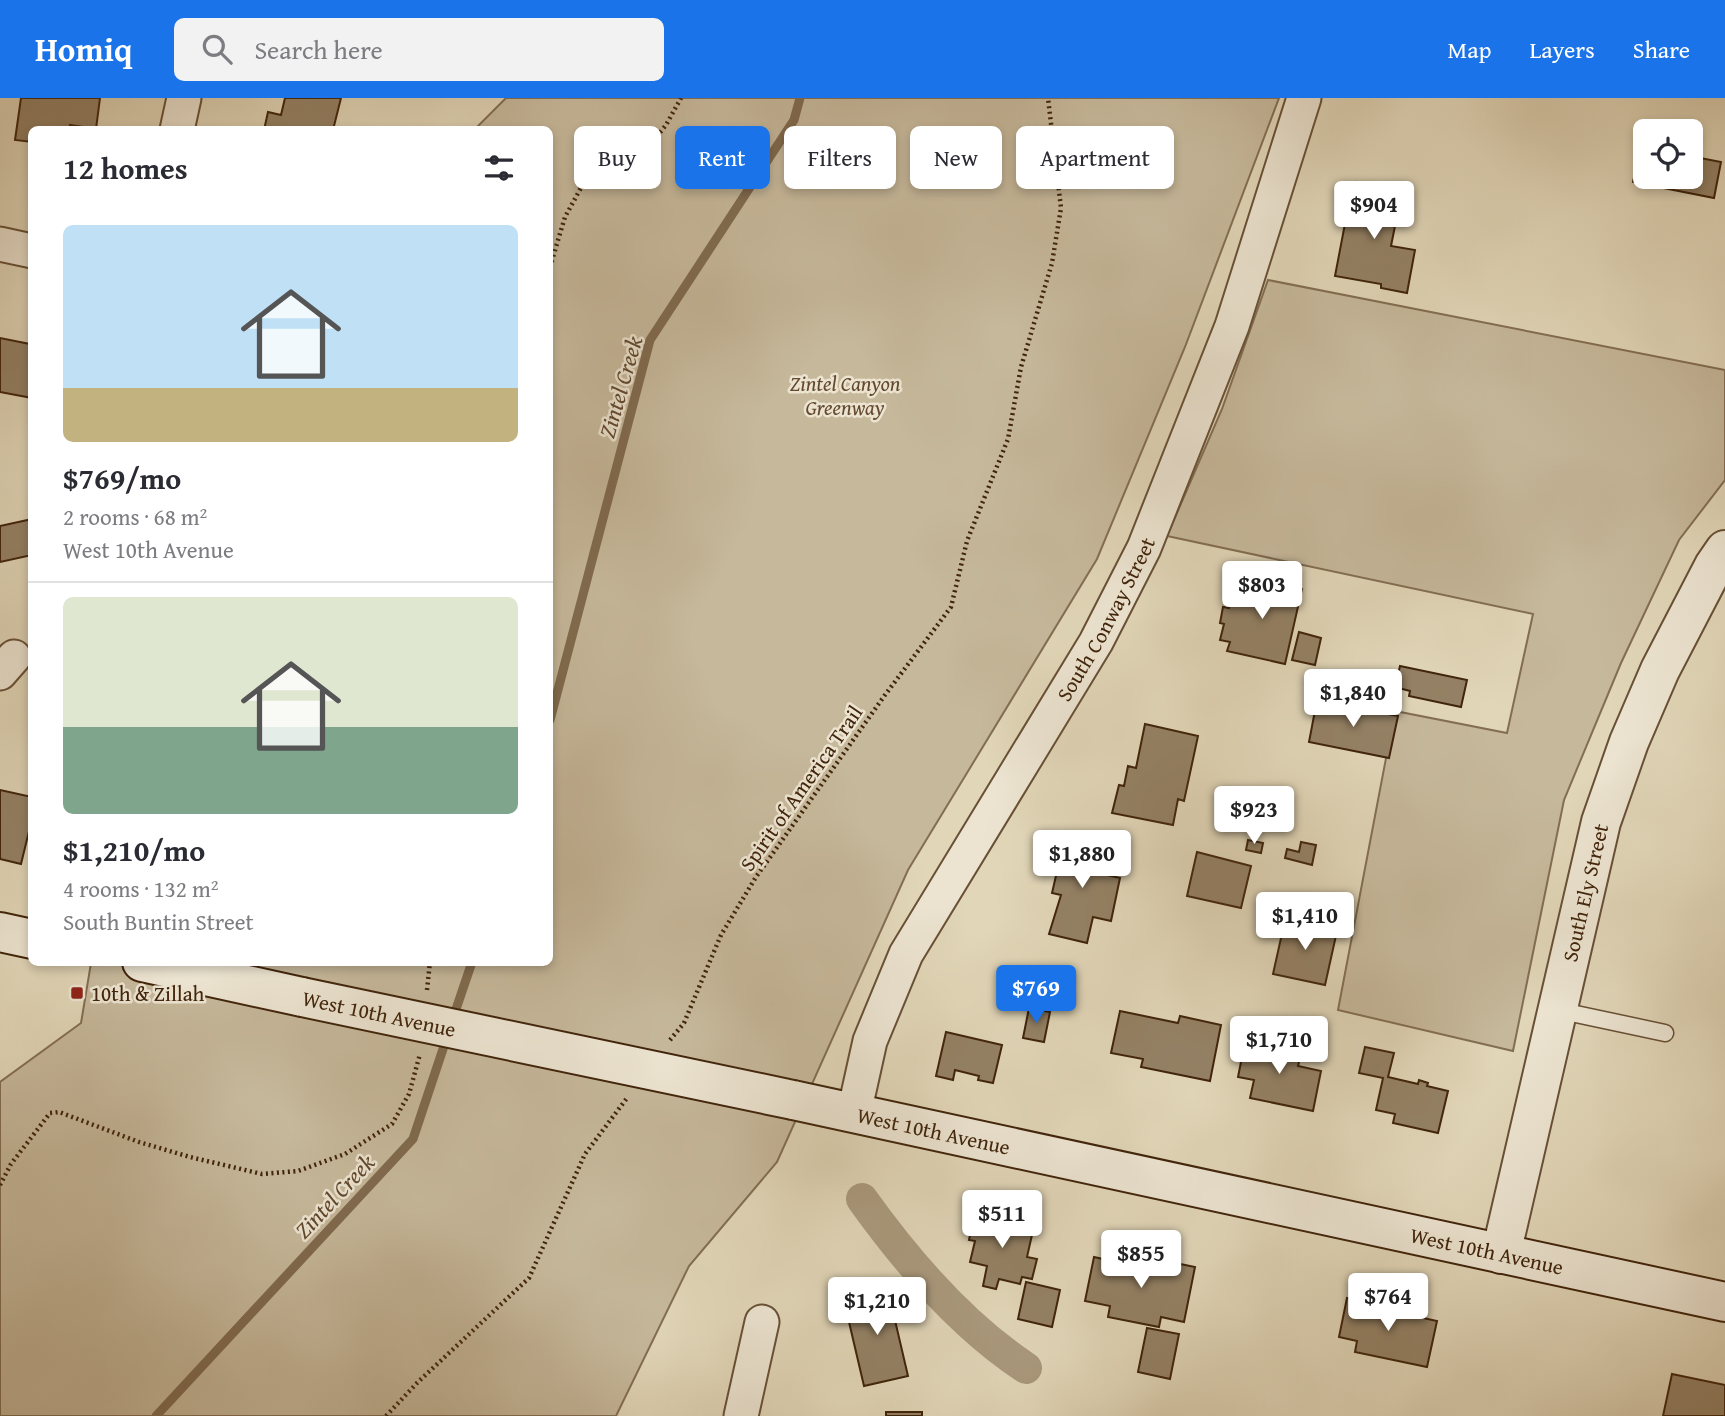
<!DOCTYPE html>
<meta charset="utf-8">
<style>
body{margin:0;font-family:"Gentium Book Plus",serif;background:#f2f2f3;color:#2b2b33;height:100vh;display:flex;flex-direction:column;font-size:26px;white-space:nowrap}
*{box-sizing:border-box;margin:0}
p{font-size:23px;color:#7c7c81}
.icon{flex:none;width:38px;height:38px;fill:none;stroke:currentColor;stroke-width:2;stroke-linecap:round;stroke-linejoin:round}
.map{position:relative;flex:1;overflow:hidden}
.panel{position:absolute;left:28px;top:28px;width:525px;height:840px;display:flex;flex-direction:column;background:#fff;border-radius:10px;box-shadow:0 4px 10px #0003}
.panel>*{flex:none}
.top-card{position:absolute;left:574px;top:28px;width:665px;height:63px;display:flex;gap:14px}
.buttons{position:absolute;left:1633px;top:21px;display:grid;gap:14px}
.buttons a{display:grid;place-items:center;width:70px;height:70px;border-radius:10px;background:#fff;box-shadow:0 4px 10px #0003;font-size:35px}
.price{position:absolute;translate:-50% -60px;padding:0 16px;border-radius:7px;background:#fff;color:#222;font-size:23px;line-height:46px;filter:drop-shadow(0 2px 4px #0008)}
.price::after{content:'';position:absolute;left:50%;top:42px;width:21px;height:16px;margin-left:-10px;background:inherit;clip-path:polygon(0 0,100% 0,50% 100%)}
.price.active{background:#1a73e8;color:#fff}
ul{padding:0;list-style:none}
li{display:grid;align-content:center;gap:14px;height:371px;padding:0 35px}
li+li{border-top:2px solid #e1e1e2}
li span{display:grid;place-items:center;height:217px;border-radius:10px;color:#555}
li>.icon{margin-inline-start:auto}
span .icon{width:126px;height:126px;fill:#fffc;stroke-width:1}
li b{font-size:30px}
h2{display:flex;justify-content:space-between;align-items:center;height:84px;padding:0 35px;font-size:30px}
.chip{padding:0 24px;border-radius:10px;background:#fff;box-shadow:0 4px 10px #0003;font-size:24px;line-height:63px}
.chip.active{background:#1a73e8;color:#fff}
header{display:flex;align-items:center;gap:42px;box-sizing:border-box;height:98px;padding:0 35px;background:#1a73e8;color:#fff}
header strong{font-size:33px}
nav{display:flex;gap:38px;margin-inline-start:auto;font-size:24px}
.search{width:490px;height:63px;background:#f2f2f3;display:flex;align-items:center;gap:18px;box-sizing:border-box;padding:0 24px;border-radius:10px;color:#7c7c81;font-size:26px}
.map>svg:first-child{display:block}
.green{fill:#c6b89b;stroke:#836e53;stroke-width:2}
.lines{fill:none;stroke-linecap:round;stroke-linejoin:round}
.stream{stroke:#806a4f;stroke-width:9}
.canal{stroke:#aa997d;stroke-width:32}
.building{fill:#948165;stroke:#40240b;stroke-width:2}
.service-casing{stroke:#685036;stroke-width:19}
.minor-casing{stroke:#685036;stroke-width:37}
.tertiary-casing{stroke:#685036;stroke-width:42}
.secondary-casing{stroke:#40240b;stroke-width:42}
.path{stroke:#40240b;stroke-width:4.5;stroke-dasharray:2 3.5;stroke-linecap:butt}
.service{stroke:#ece4d1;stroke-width:16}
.minor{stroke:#ece4d1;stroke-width:33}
.tertiary{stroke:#ece4d1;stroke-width:38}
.secondary{stroke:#ece4d1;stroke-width:38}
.secondary-bridge-casing{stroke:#40240b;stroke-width:42;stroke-linecap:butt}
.secondary-bridge{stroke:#ece4d1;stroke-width:38}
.poi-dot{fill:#8f2418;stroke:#ece4d1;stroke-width:2.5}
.labels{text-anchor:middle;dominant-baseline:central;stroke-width:5;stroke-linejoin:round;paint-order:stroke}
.park-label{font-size:21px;font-style:italic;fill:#62492f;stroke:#ece4d1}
.street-label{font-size:21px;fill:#40240b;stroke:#ece4d1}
.poi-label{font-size:21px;fill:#40240b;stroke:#ece4d1;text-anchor:start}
.water-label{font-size:23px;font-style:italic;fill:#60472d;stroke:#ece4d1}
</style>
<header>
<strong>Homiq</strong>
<div class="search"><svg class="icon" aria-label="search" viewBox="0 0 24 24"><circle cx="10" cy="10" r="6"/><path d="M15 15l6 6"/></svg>Search here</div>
<nav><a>Map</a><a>Layers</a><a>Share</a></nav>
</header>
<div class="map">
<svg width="1725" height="1318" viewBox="0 0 1725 1318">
<rect width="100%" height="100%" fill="#e1d6b8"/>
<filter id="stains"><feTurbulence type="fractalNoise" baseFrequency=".00286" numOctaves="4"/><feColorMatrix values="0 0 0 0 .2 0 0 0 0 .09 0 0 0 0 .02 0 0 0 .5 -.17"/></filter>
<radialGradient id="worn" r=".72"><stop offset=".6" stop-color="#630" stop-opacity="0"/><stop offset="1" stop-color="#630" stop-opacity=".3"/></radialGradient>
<path class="green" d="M506 0H1279L1185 249 1097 461 908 772 777 1064 689 1168 616 1318H0V984L81 925 91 865 550 864V32L475 31Z
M1268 182 1725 272V382L1679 442 1621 565 1564 702 1513 953 1338 912 1395 613 1507 635 1533 516 1167 438 1222 311Z"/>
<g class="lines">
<path class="stream" d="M550 622 650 242 794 22 800 0
M452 923 472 864
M156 1318 413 1041 447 939"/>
<path class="canal" d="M862 1101C907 1164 961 1227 1026 1270"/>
</g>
<path class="building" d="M21 0H100L96 31 70 27 69 32H32V44L15 42Z
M285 0H341L333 32H264L268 14 281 17Z
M1641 48 1645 49V79H1690V58L1721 64 1714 100 1633 84Z
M1357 84 1402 93 1391 148 1415 152 1407 195 1381 190V186L1335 178 1348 110 1352 111Z
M32 238V300L0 294V240L30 246Z
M32 421V457L0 464V428Z
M1260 482 1302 491 1285 566 1227 553 1230 544 1220 542 1224 526 1220 525 1223 509 1229 510 1234 491 1257 496Z
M1299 534 1321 540 1315 567 1292 562Z
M1400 568 1467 582 1461 609 1409 598 1410 593 1395 589Z
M1317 602 1398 618 1389 660 1309 644Z
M1145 626 1198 638 1184 703 1178 701 1173 727 1112 715 1119 687 1124 688 1128 668 1136 670Z
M0 692 32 699V721L21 766 0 761Z
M1065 739 1105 748 1099 775 1120 780 1111 823 1093 819 1087 845 1049 836 1061 797 1052 795Z
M1248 742 1263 745 1261 755 1246 752Z
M1301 744 1316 747 1312 767 1285 760 1287 751 1299 754Z
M1197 754 1251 768 1241 810 1187 798Z
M1285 822 1337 833 1325 887 1273 876Z
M1029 910 1050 914 1044 944 1023 940Z
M1120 913 1178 925 1180 918 1221 927 1210 983 1141 969 1143 961 1111 955Z
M946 934 1002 947 993 985 978 982 979 978 955 972 953 982 936 978Z
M1246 939 1266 944 1265 948 1301 956 1298 968 1321 973 1313 1013 1250 1000 1254 982 1238 979Z
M1365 949 1394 955 1388 979 1418 986 1419 982 1428 985 1427 988 1448 993 1438 1035 1393 1025 1395 1016 1376 1012 1383 980 1359 975Z
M974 1117 1034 1128 1027 1159 1037 1161 1032 1181 1022 1179 1020 1186 999 1181 996 1191 983 1188 987 1168 970 1164 975 1143 969 1142Z
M1094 1159 1148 1171 1151 1160 1195 1169 1184 1224 1161 1219 1159 1229 1108 1219 1110 1208 1085 1203Z
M1026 1184 1060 1192 1052 1229 1018 1221Z
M887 1188 908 1278 864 1288 849 1224 854 1222 849 1197Z
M1347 1200 1374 1205 1373 1209 1437 1223 1427 1269 1355 1254 1357 1243 1339 1239Z
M1147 1230 1179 1236 1170 1281 1138 1274Z
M1672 1276 1725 1287V1318H1663Z
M886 1314H922V1318H886Z"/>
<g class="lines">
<g class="service-casing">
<path id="service" d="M1557 912 1665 935"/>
</g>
<g class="minor-casing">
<g id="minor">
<path d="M177 32 184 0"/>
<path d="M0 146 32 153"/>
<path d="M0 575 14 559"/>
<path id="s1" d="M854 1015 870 943 906 856 1096 544 1144 450 1232 228 1304 0"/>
<path d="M741 1318 762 1224"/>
</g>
</g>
<g class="tertiary-casing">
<g id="tertiary">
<path id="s2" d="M1501 1156 1601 724 1629 644 1660 572 1714 468 1725 452"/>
</g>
</g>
<g class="secondary-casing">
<g id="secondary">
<path d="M0 834 32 841"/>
<path d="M142 864 302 899"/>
<path id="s3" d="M793 1002 1725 1204"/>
</g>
</g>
<path class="path" d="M550 169 565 119 589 75 618 55 649 48 666 27 681 0
M427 892 430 864
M670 942 684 925 721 837 756 779 885 597 951 509 967 443 1008 341 1021 269 1052 165 1061 110 1048 0
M0 1087 11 1066 50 1015 59 1014 139 1044 190 1059 262 1076 298 1073 345 1056 392 1026 409 996 420 956
M386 1318 417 1285 529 1180 585 1056 627 1000"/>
<use href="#service" class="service"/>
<use href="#minor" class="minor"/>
<use href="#tertiary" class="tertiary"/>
<use href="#secondary" class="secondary"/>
<g class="secondary-bridge-casing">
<g id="secondary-bridge">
<path id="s4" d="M302 899 793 1002"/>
</g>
</g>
<use href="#secondary-bridge" class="secondary-bridge"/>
</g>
<rect class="poi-dot" x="70" y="888" width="14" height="14" rx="3.5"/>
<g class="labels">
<g class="park-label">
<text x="845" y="285">Zintel Canyon<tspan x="845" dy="24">Greenway</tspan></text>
</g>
<g class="street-label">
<text stroke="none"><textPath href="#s1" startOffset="558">South Conway Street</textPath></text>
<text transform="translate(801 690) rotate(-55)">Spirit of America Trail</text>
<text stroke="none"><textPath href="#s2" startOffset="371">South Ely Street</textPath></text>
<text stroke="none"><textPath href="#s4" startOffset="79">West 10th Avenue</textPath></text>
<text stroke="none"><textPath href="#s3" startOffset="144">West 10th Avenue</textPath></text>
<text stroke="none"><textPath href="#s3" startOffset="710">West 10th Avenue</textPath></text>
</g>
<g class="poi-label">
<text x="91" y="895">10th &amp; Zillah</text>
</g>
<g class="water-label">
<text transform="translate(620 289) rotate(-74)">Zintel Creek</text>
<text transform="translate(334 1098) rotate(-47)">Zintel Creek</text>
</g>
</g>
<rect width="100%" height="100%" filter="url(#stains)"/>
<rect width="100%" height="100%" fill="url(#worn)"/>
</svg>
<div class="buttons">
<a><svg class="icon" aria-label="locate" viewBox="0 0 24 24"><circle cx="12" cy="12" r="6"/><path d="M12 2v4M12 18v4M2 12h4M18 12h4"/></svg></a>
</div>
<b class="price" style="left:1374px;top:143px">$904</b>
<b class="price" style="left:1262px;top:523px">$803</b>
<b class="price" style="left:1353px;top:631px">$1,840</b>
<b class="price" style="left:1254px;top:748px">$923</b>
<b class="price" style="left:1082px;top:792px">$1,880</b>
<b class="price" style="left:1305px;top:854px">$1,410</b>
<b class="price active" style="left:1036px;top:927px">$769</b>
<b class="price" style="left:1279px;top:978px">$1,710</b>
<b class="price" style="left:1002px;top:1152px">$511</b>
<b class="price" style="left:1141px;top:1192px">$855</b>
<b class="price" style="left:1388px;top:1235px">$764</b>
<b class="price" style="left:877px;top:1239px">$1,210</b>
<div class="top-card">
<a class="chip">Buy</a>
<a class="chip active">Rent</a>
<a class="chip">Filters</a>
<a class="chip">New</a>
<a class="chip">Apartment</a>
</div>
<section class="panel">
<h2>12 homes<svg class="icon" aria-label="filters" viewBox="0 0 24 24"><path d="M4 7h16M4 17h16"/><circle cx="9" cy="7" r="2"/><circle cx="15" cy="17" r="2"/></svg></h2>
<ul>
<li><span style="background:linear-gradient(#bfe0f5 75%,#c2b280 0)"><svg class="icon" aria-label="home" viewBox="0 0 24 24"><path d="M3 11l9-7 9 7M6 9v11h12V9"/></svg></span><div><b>$769/mo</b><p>2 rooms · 68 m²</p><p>West 10th Avenue</p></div></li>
<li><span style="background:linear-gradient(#dfe7d0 60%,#7fa58c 0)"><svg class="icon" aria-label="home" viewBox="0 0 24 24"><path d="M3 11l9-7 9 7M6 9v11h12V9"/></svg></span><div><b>$1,210/mo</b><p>4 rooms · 132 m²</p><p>South Buntin Street</p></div></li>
</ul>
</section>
</div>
